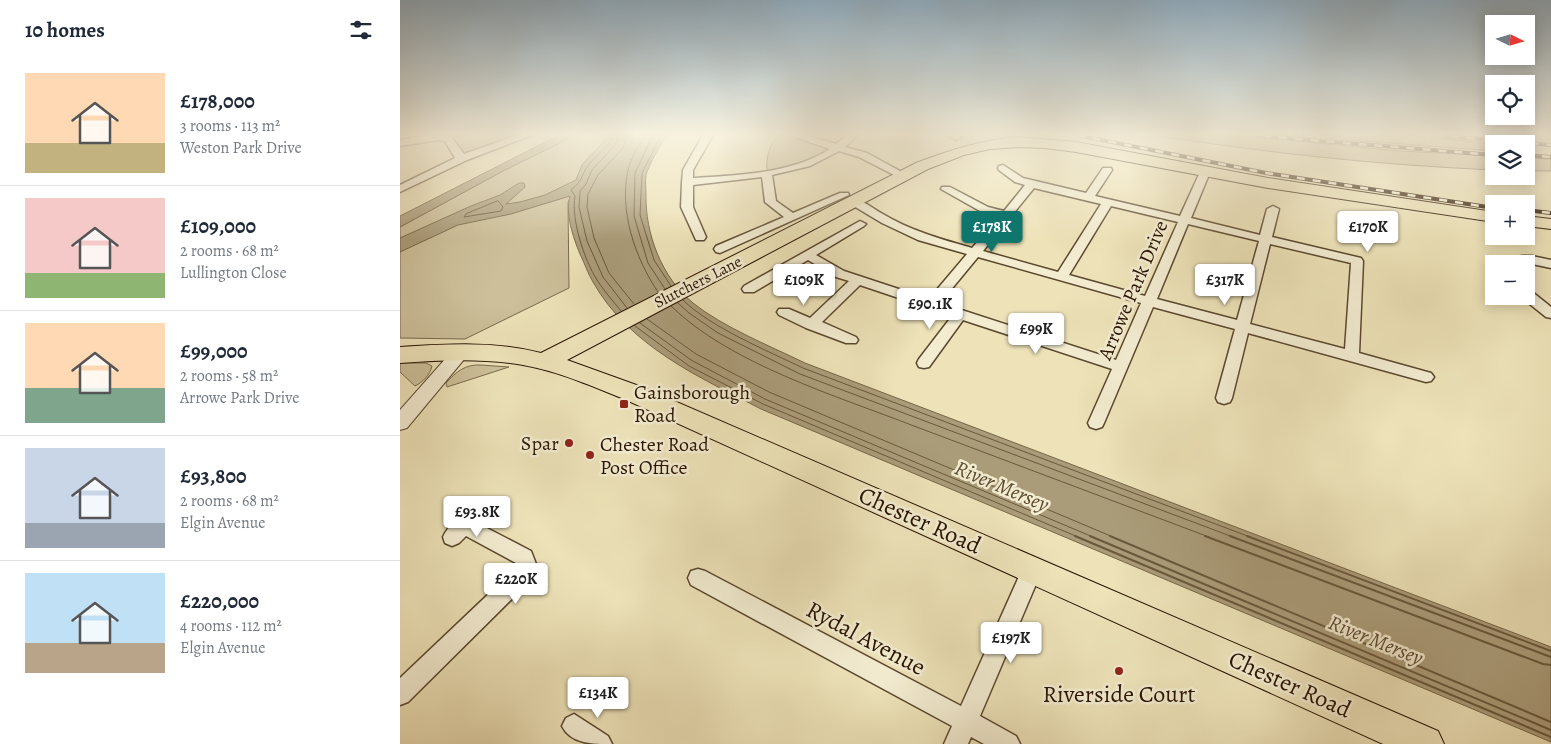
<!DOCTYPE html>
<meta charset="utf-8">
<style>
body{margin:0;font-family:Alegreya,serif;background:#f6f6f7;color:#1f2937;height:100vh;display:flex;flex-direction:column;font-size:19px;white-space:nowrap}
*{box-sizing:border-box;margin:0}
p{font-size:16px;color:#747a83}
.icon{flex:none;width:28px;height:28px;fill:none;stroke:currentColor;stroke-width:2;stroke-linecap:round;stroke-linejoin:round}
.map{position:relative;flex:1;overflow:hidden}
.drawer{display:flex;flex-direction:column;background:#fff;width:400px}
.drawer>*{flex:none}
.needle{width:32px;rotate:95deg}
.controls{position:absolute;left:1085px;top:15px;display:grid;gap:10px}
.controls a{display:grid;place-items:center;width:50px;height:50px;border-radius:0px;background:#fff;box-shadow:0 2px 12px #0003;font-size:25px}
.price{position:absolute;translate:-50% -42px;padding:0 11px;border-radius:5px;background:#fff;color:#222;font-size:16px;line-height:32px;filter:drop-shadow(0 1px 2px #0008)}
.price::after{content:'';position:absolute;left:50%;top:30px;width:15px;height:11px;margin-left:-8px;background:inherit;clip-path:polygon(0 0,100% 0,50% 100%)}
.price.active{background:#0f766e;color:#fff}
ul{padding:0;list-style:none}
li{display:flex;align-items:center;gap:15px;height:125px;padding:0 25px}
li+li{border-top:1px solid #e0e1e3}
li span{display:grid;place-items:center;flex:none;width:140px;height:100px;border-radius:0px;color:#555}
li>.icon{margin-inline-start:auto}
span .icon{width:60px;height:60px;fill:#fffc;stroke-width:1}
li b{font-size:21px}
h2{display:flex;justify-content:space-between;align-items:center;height:60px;padding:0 25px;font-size:21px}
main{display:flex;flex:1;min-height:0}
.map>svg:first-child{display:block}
.green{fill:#ccbf99;stroke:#7a6a4c}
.water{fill:#aa9c79;stroke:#766649}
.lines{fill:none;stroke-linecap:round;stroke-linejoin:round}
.shore-far1{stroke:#6a583c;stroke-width:1}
.shore{stroke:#6a583c;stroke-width:2}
.minor-casing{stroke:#5a482e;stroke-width:3}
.tertiary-casing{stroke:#5a482e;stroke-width:2}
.trunk-casing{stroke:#291400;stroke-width:2}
.minor{fill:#f3ecd1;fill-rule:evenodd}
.tertiary{fill:#f3ecd1;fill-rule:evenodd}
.trunk{fill:#ede2b8;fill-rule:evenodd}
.rail-casing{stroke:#291400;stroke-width:4}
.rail{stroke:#f3ecd1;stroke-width:2.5;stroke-dasharray:8;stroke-linecap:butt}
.poi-dot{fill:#8f2418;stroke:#f3ecd1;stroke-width:2}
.labels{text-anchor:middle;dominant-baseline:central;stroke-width:5;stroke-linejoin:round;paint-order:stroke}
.far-street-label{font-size:16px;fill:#291400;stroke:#f3ecd1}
.street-label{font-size:20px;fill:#291400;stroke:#f3ecd1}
.poi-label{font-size:20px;fill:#291400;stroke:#f3ecd1;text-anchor:start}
.water-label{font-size:21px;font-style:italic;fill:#5d4a30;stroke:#f3ecd1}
.near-street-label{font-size:24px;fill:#291400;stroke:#f3ecd1}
.near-poi-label{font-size:24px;fill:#291400;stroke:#f3ecd1}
</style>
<main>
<section class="drawer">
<h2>10 homes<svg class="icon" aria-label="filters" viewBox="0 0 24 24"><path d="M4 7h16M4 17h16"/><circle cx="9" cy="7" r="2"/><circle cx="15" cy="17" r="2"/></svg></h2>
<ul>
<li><span style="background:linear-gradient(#ffd9b3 70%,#c2b280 0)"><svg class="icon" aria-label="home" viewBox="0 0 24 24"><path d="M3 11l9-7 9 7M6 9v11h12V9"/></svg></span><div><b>£178,000</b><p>3 rooms · 113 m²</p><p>Weston Park Drive</p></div></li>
<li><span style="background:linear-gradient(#f6c9c9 75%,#8fb573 0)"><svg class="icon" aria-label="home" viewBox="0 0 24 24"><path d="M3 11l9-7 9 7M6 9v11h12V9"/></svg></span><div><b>£109,000</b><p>2 rooms · 68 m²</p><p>Lullington Close</p></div></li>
<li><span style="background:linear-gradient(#ffd9b3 65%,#7fa58c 0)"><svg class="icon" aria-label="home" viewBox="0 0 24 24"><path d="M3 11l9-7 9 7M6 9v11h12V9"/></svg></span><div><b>£99,000</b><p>2 rooms · 58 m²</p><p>Arrowe Park Drive</p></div></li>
<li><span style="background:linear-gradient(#c9d6e8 75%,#9aa5b1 0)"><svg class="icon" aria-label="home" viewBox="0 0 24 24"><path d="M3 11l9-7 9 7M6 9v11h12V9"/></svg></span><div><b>£93,800</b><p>2 rooms · 68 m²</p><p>Elgin Avenue</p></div></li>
<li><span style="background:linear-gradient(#bfe0f5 70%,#b9a48a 0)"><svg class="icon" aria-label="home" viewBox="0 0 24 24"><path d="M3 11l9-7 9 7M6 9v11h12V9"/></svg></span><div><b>£220,000</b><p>4 rooms · 112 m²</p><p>Elgin Avenue</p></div></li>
</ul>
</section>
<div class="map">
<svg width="1151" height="744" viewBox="0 0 1151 744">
<rect width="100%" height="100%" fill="#ede2b8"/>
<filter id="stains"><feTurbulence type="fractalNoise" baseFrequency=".004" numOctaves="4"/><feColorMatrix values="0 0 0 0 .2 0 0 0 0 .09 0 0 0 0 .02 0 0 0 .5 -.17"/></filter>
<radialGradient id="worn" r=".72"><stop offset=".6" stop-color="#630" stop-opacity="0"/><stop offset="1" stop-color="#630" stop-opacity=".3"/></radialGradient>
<path class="green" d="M53 135H128L62 154 59 152Z
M176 135H210L182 165 168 203 169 288 65 339 0 338V227L103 171Z
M378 135H393L437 147 423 156 367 174C366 159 368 146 378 135Z
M753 135H831L1000 151 1094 156V170C979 165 866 153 753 135Z
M884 135H1006L1095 144H1094V151Z
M1126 158 1151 159V171H1126Z
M0 363H26L32 366C30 375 23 382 15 386L0 372Z
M81 365 109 367 47 387 46 383C56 372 65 364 81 365Z"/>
<path class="water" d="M159 135H176L103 171 0 227V216Z
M210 135H268C261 142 249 165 246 175 245 181 246 188 246 194 245 234 262 278 293 303 323 327 370 346 405 363L1151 647V742L361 409C299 377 229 346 193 282 188 274 185 264 180 254 173 237 165 214 170 196L111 214 58 225 0 252V238L71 206 100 195 119 183H124L125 187 106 204 120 202 145 195 176 180 182 165Z"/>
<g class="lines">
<path class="shore-far1" d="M213 135C209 148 195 155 187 167 180 178 183 180 171 190L175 196C171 220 184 259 197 280 204 291 213 301 221 311
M219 135 215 145 192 170 186 184 180 191 179 207 187 241 203 277 227 308
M227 135 223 148 198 175 188 194 187 207 194 238 209 273 234 304
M245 135C239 146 231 158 228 170 219 211 235 258 258 292
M253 135 235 173 234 216 248 263 265 289
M261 135 242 173 240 215 254 260 271 286
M98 201 103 207 101 211 64 217 66 214Z
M283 300C310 327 368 351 403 368L850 537
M278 303 289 313 318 333 400 374 833 537
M271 306C330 364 437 396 514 426 612 463 711 500 809 537
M247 319 296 354 369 392 713 537
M240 323 291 360 365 399 693 537
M235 326 289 366 363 404 678 537"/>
<path class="shore" d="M675 536 1151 737
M690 536 1151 730
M710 536 1151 722
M805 536 1143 664 1151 665
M830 536 1151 657
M847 536 1151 651"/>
<g class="minor-casing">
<path id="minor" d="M30 135 51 137 64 154 118 135H132L67 160 0 192V185L55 158 45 141 38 140 0 146V140Z
M303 135H313L293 170V178C338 175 391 174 430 149L389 135H405L436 144 447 135H458L445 147 467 153 509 176 504 179 500 178 459 157 439 151 410 166 372 175 376 201 393 213 440 193H448L449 195 320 253 316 252 314 249 316 246 384 217 365 202 362 177 293 185V207L306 237 304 240H296L281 207 282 182 283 170Z
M547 135H560L561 137 556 140Z
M603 165 623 178 686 193 703 168H711L712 170 695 196 780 216 800 172 801 170H809L810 172 791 218 860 235 867 209 873 206 879 209 872 237 961 258 963 261 959 353 1031 373 1034 377 1031 381 1026 382 848 333 832 398 830 402 824 404 818 402 816 398 835 329 753 307 704 423 702 427 696 429 690 427 688 423 712 369 563 320 529 367 524 368 519 367 517 363 519 359 552 316 460 285 422 322 456 337 458 340 456 343H446L406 328 379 315 377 312 379 309H389L410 318 449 281 436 277 408 260 354 292H344L342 289 344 286 460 221 466 224 464 226 416 255 444 271 529 299 567 254 518 240 482 223 447 202 449 200C459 197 472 208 481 213 509 230 540 239 572 248L599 217 580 211 541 189 542 187H550L588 207 604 211 625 185 615 182 599 170 598 168 599 166ZM634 188 701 204 658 272 583 251ZM711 206 778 222 745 296 669 275ZM788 224 859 241 837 320 757 299ZM870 244 951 263 945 349 850 324ZM578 257 741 303 716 360 540 303Z
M1122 256H1132L1151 260V268L1132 264H1108L1114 259Z
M1126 290 1131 291 1151 307V318L1146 317 1121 297 1126 296Z
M79 505 85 507 88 513 79 524 131 551 136 564 130 581 8 702 0 705V678L116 568V563L66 536 59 543 52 546 45 543 43 537C48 525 66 510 79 505Z
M632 561 639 563 642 570 580 716 616 736 620 744H584L571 737 568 744H544L552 726 291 585 288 578 291 571 298 569 305 571 561 706 625 563Z
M174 714 208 736 212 744C192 744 171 744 162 726L166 718Z"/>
</g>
<g class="tertiary-casing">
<path id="tertiary" d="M60 347 66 349 68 353 66 357 7 428 0 430V410L54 349Z"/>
</g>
<g class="trunk-casing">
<path id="trunk" d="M618 137 676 142 868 178 1094 212V222L868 188 676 152 645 148 618 147 590 149 564 155 528 169 167 360 242 387 1038 731 1044 744H983L224 399C191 386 158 371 123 365 82 358 41 360 0 363V347C47 344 96 341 141 353L516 163C550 150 582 140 618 137Z
M1126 216 1151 219V229L1126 226Z"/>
</g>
<use href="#minor" class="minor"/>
<use href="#tertiary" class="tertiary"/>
<use href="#trunk" class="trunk"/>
<g class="rail-casing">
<path id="rail" d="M677 135 866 173 1094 208
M847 135 1094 155
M1035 135 1151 145
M1126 155 1151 157
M1126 210 1151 213"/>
</g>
<use href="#rail" class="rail"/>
</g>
<linearGradient id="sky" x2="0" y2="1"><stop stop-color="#8faabc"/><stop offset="0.56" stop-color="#f7f2df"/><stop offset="1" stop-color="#f7f2df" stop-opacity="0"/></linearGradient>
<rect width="1151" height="240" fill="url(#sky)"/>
<g class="poi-dot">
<rect x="219" y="399" width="10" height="10" rx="2.5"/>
<circle cx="169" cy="443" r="5"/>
<circle cx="190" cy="455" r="5"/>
<circle cx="719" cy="671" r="5"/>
</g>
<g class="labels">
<g class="far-street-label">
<text transform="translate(298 282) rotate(-27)">Slutchers Lane</text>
</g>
<g class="street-label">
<text transform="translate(733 290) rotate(-67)">Arrowe Park Drive</text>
</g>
<g class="poi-label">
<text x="234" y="392">Gainsborough<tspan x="234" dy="23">Road</tspan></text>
<text x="159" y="443" text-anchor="end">Spar</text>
<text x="200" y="444">Chester Road<tspan x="200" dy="23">Post Office</tspan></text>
</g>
<g class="water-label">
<text transform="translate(602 486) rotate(23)">River Mersey</text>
<text transform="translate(976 640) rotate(22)">River Mersey</text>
</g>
<g class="near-street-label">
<text transform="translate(520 520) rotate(24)">Chester Road</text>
<text transform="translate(466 638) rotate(28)">Rydal Avenue</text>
<text transform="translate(890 684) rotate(24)">Chester Road</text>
</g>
<g class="near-poi-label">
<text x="719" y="694">Riverside Court</text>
</g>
</g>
<rect width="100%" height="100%" filter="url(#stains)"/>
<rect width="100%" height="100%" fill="url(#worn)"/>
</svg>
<div class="controls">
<a><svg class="needle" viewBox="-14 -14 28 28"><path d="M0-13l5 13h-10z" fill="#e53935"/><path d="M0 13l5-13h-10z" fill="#747a83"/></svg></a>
<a><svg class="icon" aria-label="locate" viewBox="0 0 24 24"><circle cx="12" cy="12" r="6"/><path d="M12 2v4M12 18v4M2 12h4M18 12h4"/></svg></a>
<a><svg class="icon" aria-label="layers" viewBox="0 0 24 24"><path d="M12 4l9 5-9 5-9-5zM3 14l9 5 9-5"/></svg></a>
<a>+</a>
<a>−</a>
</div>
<b class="price active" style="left:592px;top:253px">£178K</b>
<b class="price" style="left:968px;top:253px">£170K</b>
<b class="price" style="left:404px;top:306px">£109K</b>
<b class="price" style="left:825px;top:306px">£317K</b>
<b class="price" style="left:530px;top:330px">£90.1K</b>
<b class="price" style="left:636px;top:355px">£99K</b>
<b class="price" style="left:77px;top:538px">£93.8K</b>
<b class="price" style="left:116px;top:605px">£220K</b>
<b class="price" style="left:611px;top:664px">£197K</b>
<b class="price" style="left:198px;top:719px">£134K</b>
</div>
</main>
